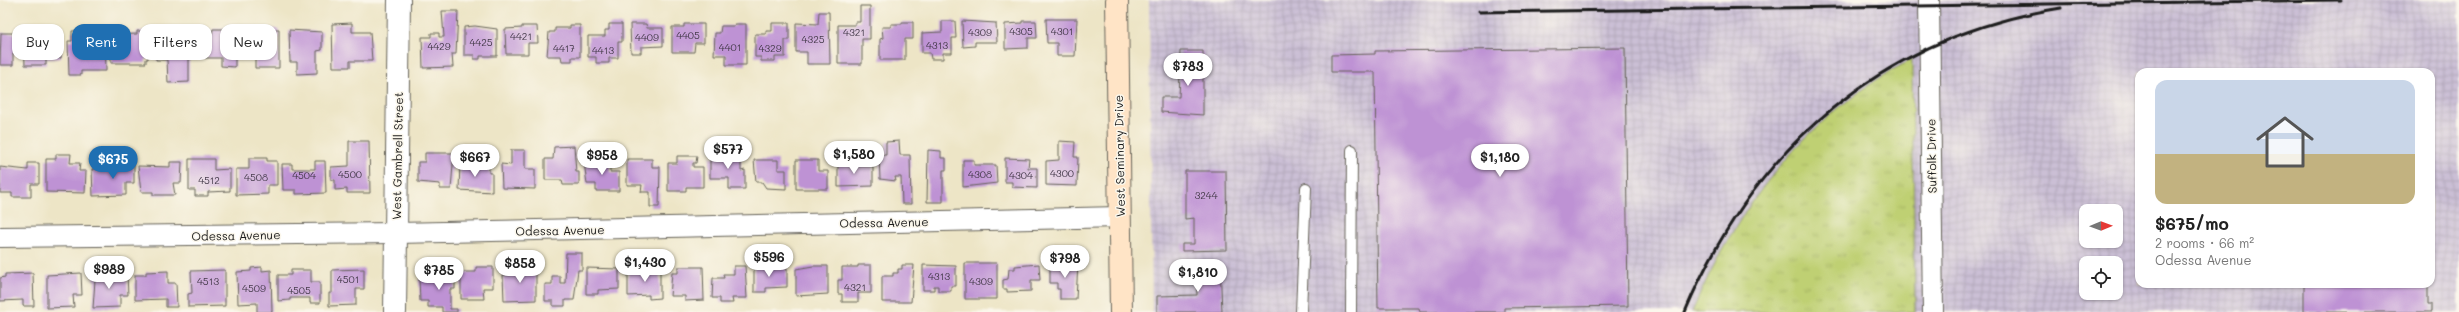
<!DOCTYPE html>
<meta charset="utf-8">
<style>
body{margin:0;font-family:Mali,sans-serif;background:#f2f2f2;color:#222;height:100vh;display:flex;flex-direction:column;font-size:15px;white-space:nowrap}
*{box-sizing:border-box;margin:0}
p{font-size:13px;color:#767676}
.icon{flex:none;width:22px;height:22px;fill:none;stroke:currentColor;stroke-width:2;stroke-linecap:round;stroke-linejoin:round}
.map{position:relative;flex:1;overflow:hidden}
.sheet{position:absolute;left:2135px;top:68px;width:300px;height:220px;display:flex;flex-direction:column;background:#fff;border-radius:12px;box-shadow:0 1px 3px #0004}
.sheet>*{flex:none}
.top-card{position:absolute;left:12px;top:24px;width:380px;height:36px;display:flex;gap:8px}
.needle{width:26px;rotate:89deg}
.buttons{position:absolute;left:2079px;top:204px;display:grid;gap:8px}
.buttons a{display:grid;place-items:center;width:44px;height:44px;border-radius:8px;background:#fff;box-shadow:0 1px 3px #0004;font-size:20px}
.price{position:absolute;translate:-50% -34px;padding:0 9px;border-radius:14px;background:#fff;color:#222;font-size:13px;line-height:26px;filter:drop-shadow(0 1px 2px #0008)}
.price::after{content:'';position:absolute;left:50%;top:24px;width:12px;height:9px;margin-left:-6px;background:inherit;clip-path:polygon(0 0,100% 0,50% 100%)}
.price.selected{background:#1f6fb2;color:#fff}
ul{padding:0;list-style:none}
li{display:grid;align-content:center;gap:8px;height:212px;padding:0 20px}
li span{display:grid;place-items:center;height:124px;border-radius:12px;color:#555}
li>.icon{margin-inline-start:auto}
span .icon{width:72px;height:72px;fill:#fffc;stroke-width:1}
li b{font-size:17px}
.pill{padding:0 14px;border-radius:12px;background:#fff;box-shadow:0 1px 3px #0004;font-size:14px;line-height:36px}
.pill.selected{background:#1f6fb2;color:#fff}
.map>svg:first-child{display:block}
.industrial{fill:url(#industrial-grid);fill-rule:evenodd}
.grass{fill:url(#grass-tufts);stroke:#6e7648}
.building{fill:#be92d4}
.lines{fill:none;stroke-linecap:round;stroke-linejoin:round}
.service-casing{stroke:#656258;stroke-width:12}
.minor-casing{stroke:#656258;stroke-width:22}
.tertiary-casing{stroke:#656258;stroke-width:24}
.secondary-casing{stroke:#656258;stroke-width:24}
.service{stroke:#fff;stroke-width:10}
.minor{stroke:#fff;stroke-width:20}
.tertiary{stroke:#fff;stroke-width:22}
.secondary{stroke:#ffe4c6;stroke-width:22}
.rail{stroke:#1c1c1c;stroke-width:3}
.labels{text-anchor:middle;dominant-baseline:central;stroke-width:3;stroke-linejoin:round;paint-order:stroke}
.number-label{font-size:10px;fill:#443a4a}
.street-label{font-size:12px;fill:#1c1c1c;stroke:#fbf7ec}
</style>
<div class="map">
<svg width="2459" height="312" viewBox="0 0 2459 312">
<defs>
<pattern id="industrial-grid" width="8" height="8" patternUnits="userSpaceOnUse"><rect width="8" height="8" fill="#cbbfd5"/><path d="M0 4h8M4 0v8" fill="none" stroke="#aea4b6"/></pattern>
<pattern id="grass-tufts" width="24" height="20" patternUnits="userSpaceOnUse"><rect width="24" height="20" fill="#bfd073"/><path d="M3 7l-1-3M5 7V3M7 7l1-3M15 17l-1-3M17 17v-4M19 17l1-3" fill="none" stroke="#a4b263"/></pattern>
</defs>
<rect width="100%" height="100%" fill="#fbf7ec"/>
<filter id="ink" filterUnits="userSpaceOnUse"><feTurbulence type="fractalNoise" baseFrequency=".025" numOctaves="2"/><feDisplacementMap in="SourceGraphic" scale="8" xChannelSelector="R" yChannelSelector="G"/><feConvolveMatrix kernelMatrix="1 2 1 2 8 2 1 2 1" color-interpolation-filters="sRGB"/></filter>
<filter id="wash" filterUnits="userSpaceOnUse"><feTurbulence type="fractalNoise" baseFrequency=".012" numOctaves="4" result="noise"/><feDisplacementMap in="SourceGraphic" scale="16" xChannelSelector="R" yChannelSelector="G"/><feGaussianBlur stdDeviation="0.9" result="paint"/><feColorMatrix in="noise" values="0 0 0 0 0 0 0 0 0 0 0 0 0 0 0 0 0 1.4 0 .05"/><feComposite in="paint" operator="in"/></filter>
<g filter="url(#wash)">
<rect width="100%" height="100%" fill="#ede5c6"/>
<path class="industrial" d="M1149 0H2459V312H1152ZM2139 72H2431V284H2139ZM2086 211H2116V241H2086ZM2086 263H2116V293H2086Z"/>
<path class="grass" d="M1912 59 1915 312H1692C1737 205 1808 114 1912 59Z"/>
<g id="blocks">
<path class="building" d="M860 6H870V39H862V64H838V25H855V22H860Z
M442 11H458L456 54H452L453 67 423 68 422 37H431V33H439V37H444Z
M819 12H829L830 64H807V52H796V23L818 24Z
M1046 19H1077L1075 56H1057V43H1047Z
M942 21H955L956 38H952V53H943V59H931L930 53H922V33L942 32Z
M962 21 996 23 997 42H975V46L963 47Z
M1022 21H1036L1037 38H1028V48L1005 49V24L1022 23Z
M902 22H913V39H905V60H880V39L883 38 882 27H891V24H902Z
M352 23V32H370L372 61H350V67H333L332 24Z
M772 23H789V40H785V57H775V61H761V57H755V34H766V31H772Z
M609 24H622V42H618V58H609V63H596V57H588V36H605V30H609Z
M630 24H646L647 28H663V46L641 47V53H631Z
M684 24H704V43H695L694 52H672V27H684Z
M735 24H746V65H726V55H714L715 33H720L721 26H735Z
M570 25H580V57H572V61H562L561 56H547L549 32H555V28H570Z
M475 26 497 29V56H480V59H474V55H464V27Z
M522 26H537L538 43H528V54H506L505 29 522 28Z
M213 29H227L226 48H235V67L221 66V58H204L205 35H212Z
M246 29H279V68H255V48H246Z
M105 30 106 71H81V75H69L68 41H72V31Z
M179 30H190L192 59H189V82L168 83 167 60H156V46H165V40L179 42Z
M289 30 322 32V50L317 51V73L297 74V62H290Z
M36 31H53V35H61V58L46 59V65H25L24 36H36Z
M137 31H148V59H146V63H111V35L137 34Z
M1 33H17V51L13 54V65H0Z
M1625 48 1628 306 1504 308V312H1420L1419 308H1378L1375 72H1331V55L1375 54V51Z
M1181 51H1203V115L1161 112V97H1179Z
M349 141H369L370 193H347V189L335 190V180H331V167L349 166Z
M899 141 900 155H910L911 204H902L901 177H895L896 181 880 179 879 155H886V142Z
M1059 141 1075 142 1074 157H1078L1077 186 1046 185V161L1059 160Z
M574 146 576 172H579V185H563L562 180H545V159H553L554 147Z
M511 150H525V169H535V189L502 188 501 164 511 165Z
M928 150 941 151V158H946V170H943V202H927Z
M718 151H731V157H741V171L745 170V189H729V178H710V157H719Z
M425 153H454L451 189H440V184L418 182V162H425Z
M56 154H71L70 163H80L79 171H86L85 193 46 192V159H56Z
M677 156H697L696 163H693V167H703V187H686V191H668V163H677Z
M249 158H267V161H277V185H268V194L236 195V169H249Z
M1005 158 1029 159 1028 168H1037V188L1012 187V182H1005Z
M189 159H214V170L230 169V191L208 192V196H195V190H189Z
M627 159H652V167H660L659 207H650V192H641L642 185H627Z
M754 160H778V170H786V189L766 188 762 182H756Z
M796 160H818V171H828V189H796Z
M838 160 851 161V166H873V186L838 187Z
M963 160H974V165H996L997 183 963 187Z
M134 161V183H126V195L93 196 92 169 122 168V162Z
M315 161H325L326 193 296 194V190H283L282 164H292V169H315Z
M170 162H182L181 183H173L175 195H153V192H141L138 166 170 167Z
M584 162H610V172H619V191H596V184H587Z
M28 163H39V184H31V197H12V193H0V167L28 170Z
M460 164H489V173H492V192L459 190Z
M1185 171H1226L1227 250 1182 251V244H1194V218L1185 219Z
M566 253H582V270H578L574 300H565V306H553V301H545V284H552V276H560V283H565Z
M965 263H997V299H965Z
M1050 263H1078L1076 299H1060V289H1057V283H1050Z
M1196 263H1220L1222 312H1157V296L1197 295Z
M1039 264 1040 280H1031V291L1007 292V289H1003V280L1008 279 1009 269H1015V266Z
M765 265V268H787V287L766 288V292H754V266Z
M858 265H871V293H858V302H842V294H838V280H842V267H858Z
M902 265H914L911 302H882V276H893V273H898V269H902Z
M923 265 956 266V286H951V291H938V286H934V290H923Z
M536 266V300L504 301 503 275H511V267Z
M734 266H745L747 298H732L733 303H720V298H712L713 278H724L723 274H734Z
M813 266H828V294L796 296V269Z
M262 267V271L271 270 272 312H257V303L238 304 237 272 251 271V268Z
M476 267H493V288H483L484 299H461V272H476Z
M645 267H660V298L649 299V295L628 296V271H645Z
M678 267H703L704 300 685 301V296H670L672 273H678Z
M586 268 619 269V289L598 290V294H586Z
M364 269V289H356V305L329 306V293H332V270Z
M442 269H455V289H450V309H457V312H442V307H428V301H420L419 279H438V277H442Z
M225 270V306L188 307V294L192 293 191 271Z
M291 270H311V282H320V303H310V298H290V300L278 301V275H291Z
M168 271V283H176L177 307H166V299L135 300V275H146V272Z
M33 273 34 306H23V300L0 301V278L5 277V274Z
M81 273 82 295H73L74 307 47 308V275Z
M93 274 127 275 128 295H120V307L93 308 95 280H93Z
M2304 284H2428V304H2431V312H2304Z"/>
</g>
</g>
<g filter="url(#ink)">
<use href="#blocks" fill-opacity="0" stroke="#656258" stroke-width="1"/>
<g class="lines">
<g class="service-casing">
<path id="service" d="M1301 312 1306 188
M1351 312 1352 150"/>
</g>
<g class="minor-casing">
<path id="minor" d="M1929 0 1933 312
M0 237 397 233 1120 217"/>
</g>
<g class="tertiary-casing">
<path id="tertiary" d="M395 312 399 0"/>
</g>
<g class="secondary-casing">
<path id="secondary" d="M1117 0 1121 312"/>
</g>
<use href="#service" class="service"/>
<use href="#minor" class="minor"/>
<use href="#tertiary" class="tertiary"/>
<use href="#secondary" class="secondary"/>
<path class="rail" d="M1478 12 2341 0
M1685 312C1754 147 1883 36 2061 8"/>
</g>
</g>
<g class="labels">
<g class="number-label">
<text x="1021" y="31">4305</text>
<text x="1062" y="31">4301</text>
<text x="854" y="32">4321</text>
<text x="980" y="32">4309</text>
<text x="688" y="35">4405</text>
<text x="521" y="36">4421</text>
<text x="647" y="37">4409</text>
<text x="813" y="39">4325</text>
<text x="481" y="42">4425</text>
<text x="937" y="45">4313</text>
<text x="439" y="46">4429</text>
<text x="730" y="47">4401</text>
<text x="564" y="48">4417</text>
<text x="770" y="48">4329</text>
<text x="603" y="50">4413</text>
<text x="1062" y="173">4300</text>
<text x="350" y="174">4500</text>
<text x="980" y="174">4308</text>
<text x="304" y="175">4504</text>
<text x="1021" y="175">4304</text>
<text x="256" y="177">4508</text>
<text x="209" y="180">4512</text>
<text x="1206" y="195">3244</text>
<text x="939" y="276">4313</text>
<text x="348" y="279">4501</text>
<text x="208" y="281">4513</text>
<text x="981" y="281">4309</text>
<text x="855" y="287">4321</text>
<text x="254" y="288">4509</text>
<text x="299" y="290">4505</text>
</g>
<g class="street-label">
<text transform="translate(397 156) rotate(-89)">West Gambrell Street</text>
<text transform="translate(1119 156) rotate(-91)">West Seminary Drive</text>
<text transform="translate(1931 156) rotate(-91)">Suffolk Drive</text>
<text transform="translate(884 222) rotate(-1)">Odessa Avenue</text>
<text transform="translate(560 230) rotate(-1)">Odessa Avenue</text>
<text transform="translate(236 235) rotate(-1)">Odessa Avenue</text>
</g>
</g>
</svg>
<div class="buttons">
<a><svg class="needle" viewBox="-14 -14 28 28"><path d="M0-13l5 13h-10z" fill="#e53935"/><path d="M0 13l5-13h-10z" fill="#767676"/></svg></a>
<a><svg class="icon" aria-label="locate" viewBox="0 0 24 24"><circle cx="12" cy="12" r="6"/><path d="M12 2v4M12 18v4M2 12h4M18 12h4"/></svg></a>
</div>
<b class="price" style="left:1188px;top:87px">$783</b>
<b class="price" style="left:728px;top:170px">$577</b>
<b class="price" style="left:854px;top:175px">$1,580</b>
<b class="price" style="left:602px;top:176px">$958</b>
<b class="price" style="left:475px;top:178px">$667</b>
<b class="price" style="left:1500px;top:178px">$1,180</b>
<b class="price selected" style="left:113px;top:180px">$675</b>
<b class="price" style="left:769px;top:278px">$596</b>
<b class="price" style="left:1065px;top:279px">$798</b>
<b class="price" style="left:645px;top:283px">$1,430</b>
<b class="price" style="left:520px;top:284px">$858</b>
<b class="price" style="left:109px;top:290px">$989</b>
<b class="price" style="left:439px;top:291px">$785</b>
<b class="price" style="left:1198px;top:293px">$1,810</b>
<div class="top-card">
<a class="pill">Buy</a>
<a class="pill selected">Rent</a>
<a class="pill">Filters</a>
<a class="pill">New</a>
</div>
<section class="sheet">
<ul>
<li><span style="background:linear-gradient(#c9d6e8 60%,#c2b280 0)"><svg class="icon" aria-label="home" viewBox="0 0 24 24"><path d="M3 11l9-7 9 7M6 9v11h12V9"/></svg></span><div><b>$675/mo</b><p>2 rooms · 66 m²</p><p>Odessa Avenue</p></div></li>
</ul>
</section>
</div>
